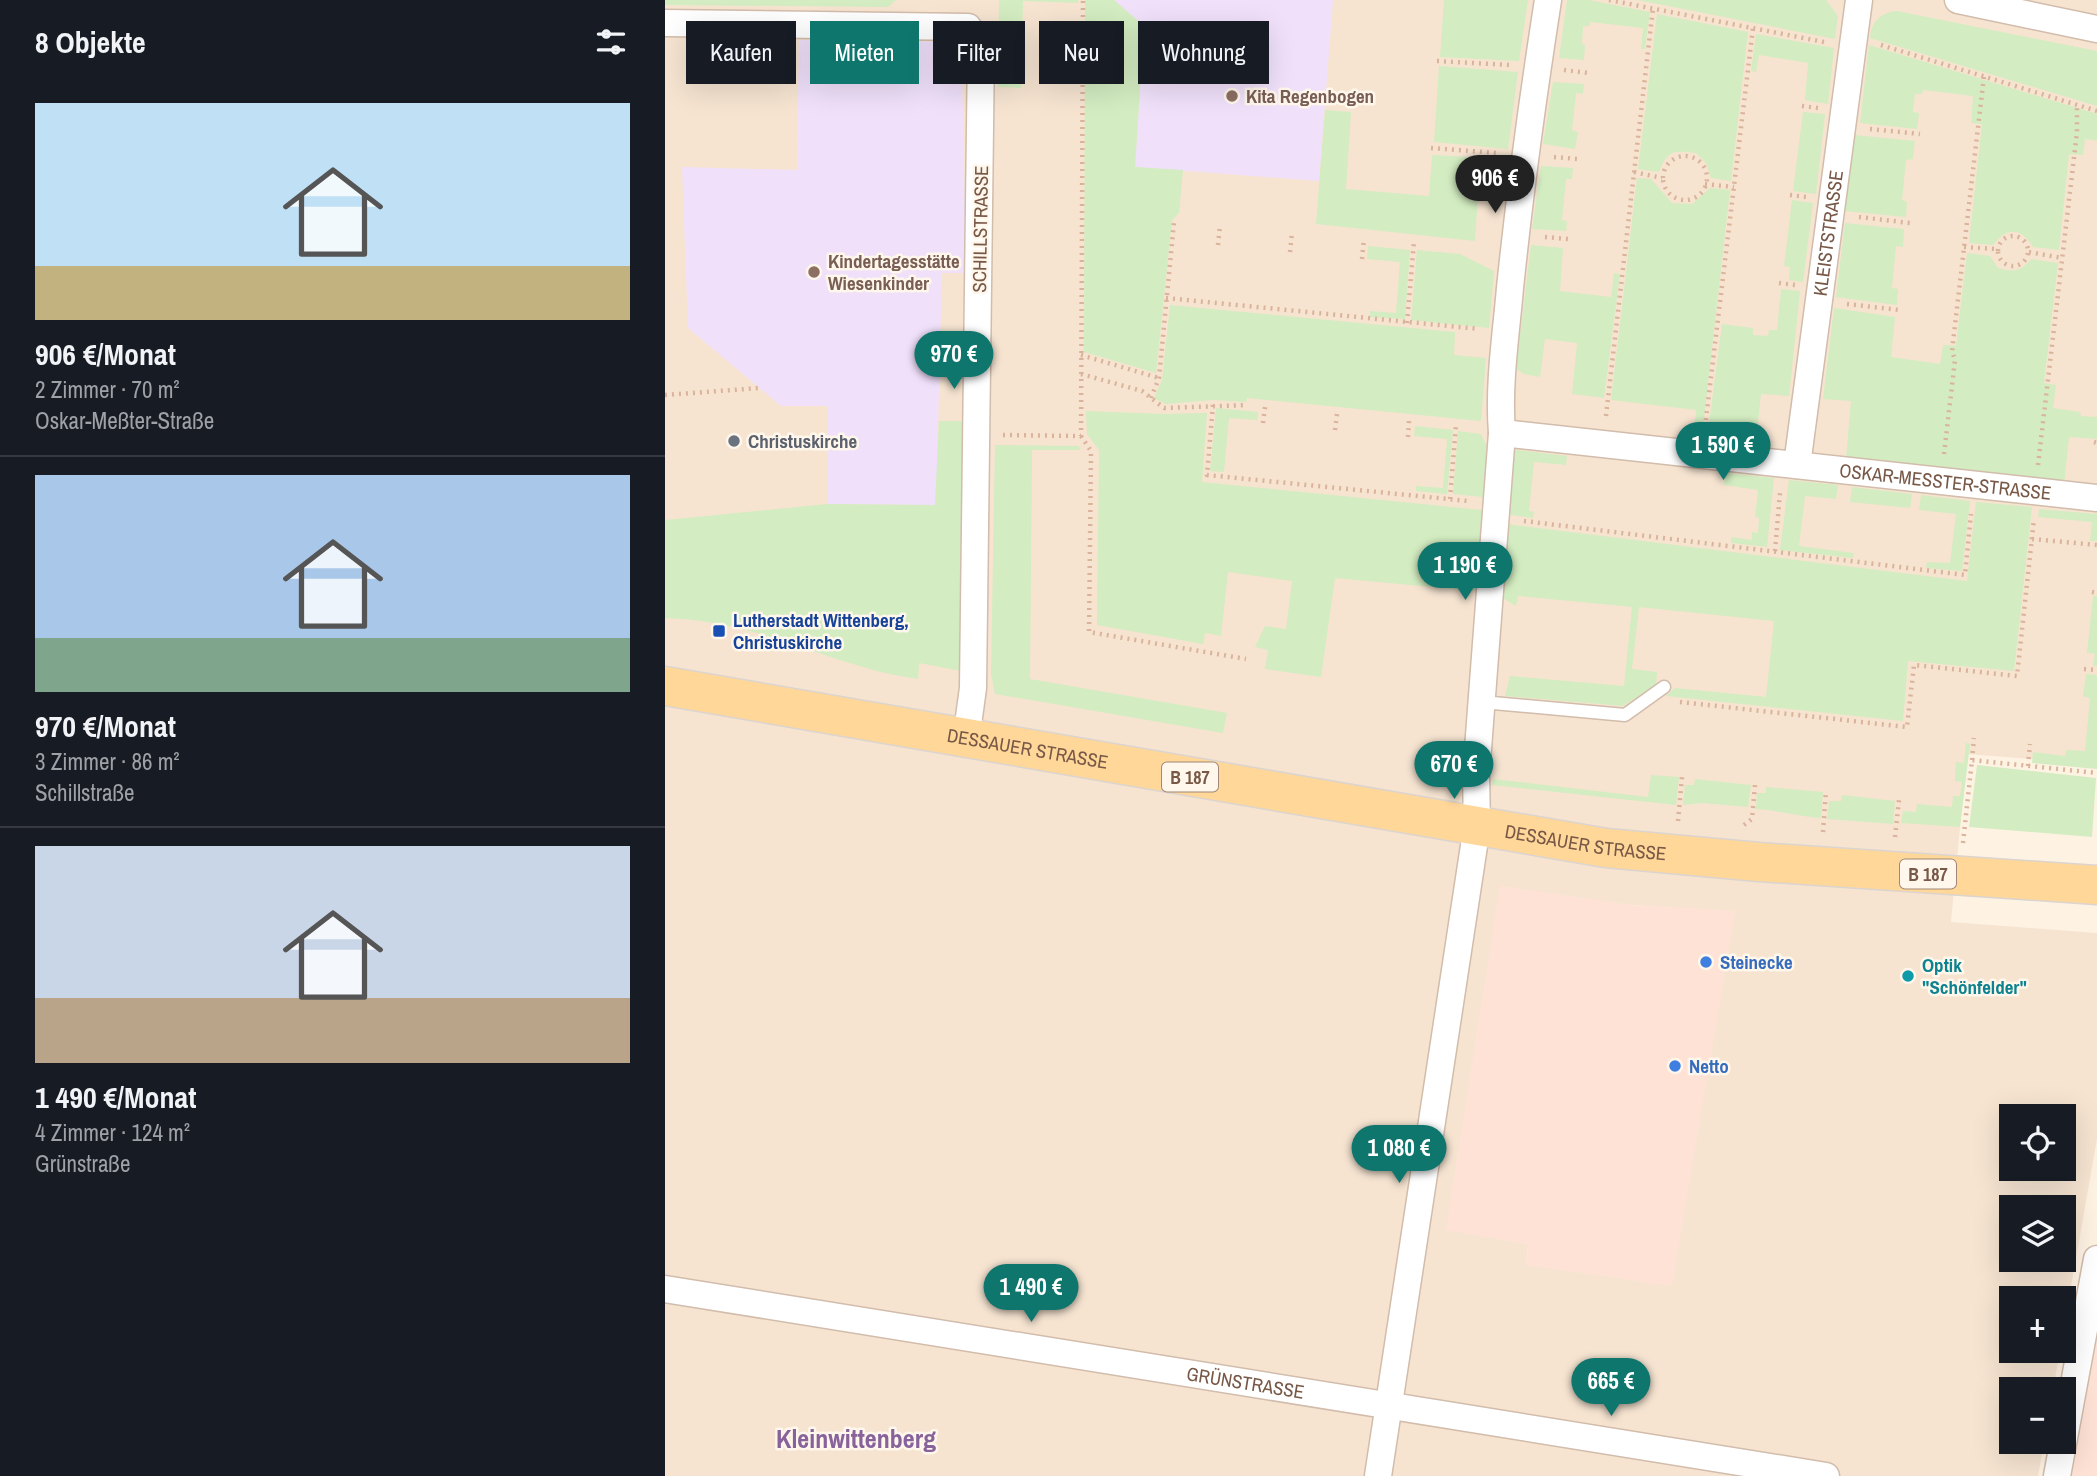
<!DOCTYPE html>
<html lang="de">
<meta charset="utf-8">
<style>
body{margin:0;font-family:"Archivo Narrow",sans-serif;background:#20242c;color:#f1f3f6;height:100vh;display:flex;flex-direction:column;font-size:26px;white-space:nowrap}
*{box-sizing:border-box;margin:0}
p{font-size:23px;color:#9ea1a6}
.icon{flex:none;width:38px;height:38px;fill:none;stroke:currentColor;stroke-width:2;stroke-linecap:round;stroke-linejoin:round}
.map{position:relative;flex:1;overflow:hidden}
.panel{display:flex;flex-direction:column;background:#171b24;width:665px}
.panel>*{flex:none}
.top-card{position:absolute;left:21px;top:21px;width:665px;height:63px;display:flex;gap:14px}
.controls{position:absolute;left:1334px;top:1104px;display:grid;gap:14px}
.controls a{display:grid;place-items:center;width:77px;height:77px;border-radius:0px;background:#171b24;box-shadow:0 7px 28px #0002;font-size:35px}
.price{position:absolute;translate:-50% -60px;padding:0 16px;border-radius:24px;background:#0f766e;color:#fff;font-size:23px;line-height:46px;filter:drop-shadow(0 2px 4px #0008)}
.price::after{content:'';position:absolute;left:50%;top:42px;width:21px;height:16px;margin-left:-10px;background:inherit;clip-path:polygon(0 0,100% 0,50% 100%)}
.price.active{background:#222;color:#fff}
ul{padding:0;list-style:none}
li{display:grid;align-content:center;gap:14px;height:371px;padding:0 35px}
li+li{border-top:2px solid #363941}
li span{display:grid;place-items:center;height:217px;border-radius:0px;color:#555}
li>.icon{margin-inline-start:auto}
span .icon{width:126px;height:126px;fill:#fffc;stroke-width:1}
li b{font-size:30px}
h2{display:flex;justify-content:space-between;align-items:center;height:84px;padding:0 35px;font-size:30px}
.chip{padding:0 24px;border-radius:0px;background:#171b24;box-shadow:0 7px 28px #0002;font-size:24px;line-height:63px}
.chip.active{background:#0f766e;color:#fff}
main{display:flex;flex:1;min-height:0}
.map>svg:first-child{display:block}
.residential{fill:#f6e4d1;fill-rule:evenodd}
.commercial{fill:#ffe2d6}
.education{fill:#f0e0fa}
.green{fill:#d3ecc1}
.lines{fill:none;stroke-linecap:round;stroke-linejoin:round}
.service-casing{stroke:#d2bcab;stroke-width:15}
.minor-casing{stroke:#d2bcab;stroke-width:29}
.primary-casing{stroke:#dcd4cf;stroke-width:41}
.path{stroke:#dab39c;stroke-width:4.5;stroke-dasharray:2 5;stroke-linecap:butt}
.service{stroke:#fff;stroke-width:12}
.minor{stroke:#fff;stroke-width:26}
.primary{stroke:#ffd799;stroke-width:38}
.education-dot{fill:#8d6e63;stroke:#fff7eb;stroke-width:2.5}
.worship-dot{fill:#6b7280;stroke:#fff7eb;stroke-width:2.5}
.transit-dot{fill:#1a4fb4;stroke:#fff7eb;stroke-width:2.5}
.shop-dot{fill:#3f7fe0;stroke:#fff7eb;stroke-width:2.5}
.culture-dot{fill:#0f9aa8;stroke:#fff7eb;stroke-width:2.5}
.labels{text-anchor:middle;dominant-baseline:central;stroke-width:5;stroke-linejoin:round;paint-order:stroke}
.shield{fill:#fff7eb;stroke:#a08878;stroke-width:2}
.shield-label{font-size:18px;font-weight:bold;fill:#785847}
.education-label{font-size:19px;font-weight:bold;fill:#785e54;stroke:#fff7eb;text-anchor:start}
.street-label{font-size:19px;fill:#785847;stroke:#fff7eb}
.worship-label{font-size:19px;font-weight:bold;fill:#5b616d;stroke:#fff7eb;text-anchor:start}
.transit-label{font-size:19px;font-weight:bold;fill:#164399;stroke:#fff7eb;text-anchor:start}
.shop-label{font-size:19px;font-weight:bold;fill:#366cbe;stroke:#fff7eb;text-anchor:start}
.culture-label{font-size:19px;font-weight:bold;fill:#0d838f;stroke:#fff7eb;text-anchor:start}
.district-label{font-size:26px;font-weight:bold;fill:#87629b;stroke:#fff7eb}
</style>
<main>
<section class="panel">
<h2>8 Objekte<svg class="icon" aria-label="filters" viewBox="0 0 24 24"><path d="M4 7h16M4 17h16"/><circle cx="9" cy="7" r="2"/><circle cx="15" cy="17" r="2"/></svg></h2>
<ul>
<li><span style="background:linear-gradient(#bfe0f5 75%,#c2b280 0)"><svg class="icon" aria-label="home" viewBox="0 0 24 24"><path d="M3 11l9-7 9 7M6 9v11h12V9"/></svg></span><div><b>906 €/Monat</b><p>2 Zimmer · 70 m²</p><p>Oskar-Meßter-Straße</p></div></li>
<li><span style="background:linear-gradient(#a9c7e8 75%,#7fa58c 0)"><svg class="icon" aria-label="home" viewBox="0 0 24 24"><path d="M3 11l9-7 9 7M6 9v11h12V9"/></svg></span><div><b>970 €/Monat</b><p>3 Zimmer · 86 m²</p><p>Schillstraße</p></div></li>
<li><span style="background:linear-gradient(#c9d6e8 70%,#b9a48a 0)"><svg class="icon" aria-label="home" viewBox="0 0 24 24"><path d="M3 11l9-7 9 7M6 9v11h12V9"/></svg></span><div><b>1 490 €/Monat</b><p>4 Zimmer · 124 m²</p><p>Grünstraße</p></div></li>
</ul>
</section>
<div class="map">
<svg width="1432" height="1476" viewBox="0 0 1432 1476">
<rect width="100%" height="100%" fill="#fef3e3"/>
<path class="residential" d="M0 0H1432V764L1302 754 1286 922 1432 933V1139L1398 1332V1298H1346V1351H1395L1388 1389 1346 1390V1442H1379L1373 1476H0ZM967 905 1070 912 861 1265 863 1244 781 1229ZM1346 1116H1398V1169H1346ZM1346 1208H1398V1260H1346Z"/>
<path class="commercial" d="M835 886 967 905 1070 911 1007 1286 861 1265 863 1244 781 1230Z
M1432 1338V1476H1405Z"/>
<path class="education" d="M449 0H668L654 181 470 167 479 26Z
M134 40 290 42 297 61 301 273H277L271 505 162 504 163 406H116L23 328 17 167 132 170Z"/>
<path class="green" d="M0 0H231L223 7 0 5Z
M334 0H413V3L358 1 356 88 333 87Z
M420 0H449L479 26 470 167 518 170 514 213 507 220 491 373 419 352Z
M779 0H863L854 61 775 57Z
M902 0H924L985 12 980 49H976L978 28 925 22V26H918L917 44 920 45 919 60 894 58Z
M973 0H1161L1173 16 1170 39Z
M1232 11 1432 51V106L1205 38C1206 22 1216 12 1232 11Z
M992 14 1083 32 1066 181 1046 178 1041 163 1031 153C1009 151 1003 149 994 172L973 169Z
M1091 34 1169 48 1163 104 1140 100 1143 63 1094 55 1091 72 1086 71Z
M1204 45 1432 114V141L1420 139 1418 155 1404 154 1394 250 1368 247C1357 228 1342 226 1328 245L1304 243 1317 124 1306 123 1308 96 1258 90 1257 94H1250L1248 112 1254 113 1252 129 1195 123Z
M774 66 853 72 843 149 769 142Z
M888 82 919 84 918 94 911 93 907 130 913 132 910 149 878 144Z
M660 110 686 112 681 189 764 196 767 155 841 159 840 167 815 166 810 241 651 224Z
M1138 112 1160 114 1151 194 1128 191Z
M1189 135 1250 141 1248 159 1241 160 1237 200 1242 202 1241 217 1180 211Z
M876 166 908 168 907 179H901L897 220 902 221 901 231 867 229Z
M972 178 986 179 1007 203 1027 204 1045 188 1065 190 1036 445 1028 444 1031 410 946 400Z
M1127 200 1148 203 1138 282 1124 280 1125 267 1119 266Z
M1180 223 1239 229 1238 247 1231 246 1227 288 1233 289 1232 305 1171 297Z
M866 245 898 248 895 291 946 297 949 273 955 274 939 398 907 394 912 343 880 339 875 377 859 374 851 369Z
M703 246 745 250 740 319 705 317V311L731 313 735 262 702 259Z
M752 250 795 254 829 271 824 328 746 320Z
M1302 253 1325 256 1333 268C1348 272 1356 272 1366 259L1393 263 1379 383 1391 385 1388 408 1415 412 1416 416 1432 417V439L1404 437 1399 485 1181 459 1186 401 1158 399 1169 308 1230 317 1226 357 1275 364 1278 345 1291 346Z
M1116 289 1135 291 1124 396 1096 394 1090 451 1041 446 1057 324 1088 328V335L1103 336 1104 330H1112Z
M505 305 790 332 789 355 821 358 816 421 582 398 581 402 548 400 501 404 489 398 497 380Z
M551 408 593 412 592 420 564 418 559 472 545 471Z
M421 411 499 414 542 413 537 482 817 510 810 591 670 578 656 677 600 669 603 650 590 647 600 626 621 629 627 581 563 572 556 636 540 633 538 644 432 625 434 450 422 434Z
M274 421H299L296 671 254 663 253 679C237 676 220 674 205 669 132 649 78 620 0 618V520L162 504 270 505Z
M750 426 788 430 782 494 751 491V486L778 488 782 439 749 436Z
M793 431 816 434 822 447 818 497 788 494Z
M330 445 414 446 415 450H367L365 679 562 713 558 733 330 694 326 674Z
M845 449 902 456 901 465 869 462 864 511 869 512 868 518 846 515 840 510Z
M1060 473 1109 478 1102 547 1066 543V537L1087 540V532L1093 533 1094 518 1090 517 1093 490 1059 485Z
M1124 480 1173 485 1171 499 1140 496 1134 546 1189 553 1188 558 1115 550Z
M1187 487 1247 494 1245 508 1185 502Z
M1256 495 1305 501 1297 571 1261 568 1262 562 1285 563 1291 514 1254 510Z
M1311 502 1367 507 1349 671 1243 661 1238 721 1001 696 1010 688 1101 697 1109 621 974 607 967 669 992 672 991 686 958 706 840 696 845 676 959 686 967 607 853 596 851 606 836 597 841 524 1302 581Z
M1374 509 1432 514V541H1425L1427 522 1373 517Z
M1428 596H1432V666H1428L1430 654 1422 653Z
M1421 674 1432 675V769L1367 763 1368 752 1400 756 1401 750 1420 751 1425 698 1418 696Z
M1301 743 1305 744 1295 827 1236 823 1238 811 1251 812 1252 804 1287 807 1288 796H1295L1297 782 1290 781 1291 762 1299 763Z
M1312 765 1431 778 1427 837 1304 827Z
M986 775 1014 777 1011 805 827 785 828 779 983 797Z
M1030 779 1086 785 1083 807 1037 803 1018 805 1020 785H1029Z
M1101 787 1158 792 1156 818C1134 817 1113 810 1091 809L1092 793H1101Z
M1177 795 1230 801 1228 824 1162 819 1164 801H1176Z"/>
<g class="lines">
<g class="service-casing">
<path id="service" d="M817 702 960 715 999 687"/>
</g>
<g class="minor-casing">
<g id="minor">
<path d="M1293 0 1432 29"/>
<path d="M0 23 303 27 316 47 308 688 301 739"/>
<path id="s1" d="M837 433 1432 498"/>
<path id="s2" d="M1132 465 1194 0"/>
<path id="s3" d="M0 1289 1161 1476"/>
<path d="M713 1476 812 826 811 775 837 433C833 385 841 335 845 288 855 191 868 96 883 0"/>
<path d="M1392 1476 1432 1259"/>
</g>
</g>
<g class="primary-casing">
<g id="primary">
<path id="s4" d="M0 686 941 848 1094 862 1432 885"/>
</g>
</g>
<path class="path" d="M944 0 1159 42
M1216 45 1432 111
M772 61 845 65
M899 70 923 73
M1137 106 1153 108
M1205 129 1255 134
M766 148 832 153
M998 178a22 22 0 1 1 44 0a22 22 0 1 1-44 0Z
M889 157 913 159
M969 172 997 178
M1040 184 1069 187
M1125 195 1141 197
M1194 217 1245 223
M1333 251a15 15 0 1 1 30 0a15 15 0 1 1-30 0Z
M880 237 903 239
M553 245 555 226
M1299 247 1331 249
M625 252 627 233
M1364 252 1397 258
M697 259 699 239
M1114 283 1130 285
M501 298 814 329
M1182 304 1234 310
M742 323 749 242
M416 355 494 378
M416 374 477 391 499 408 582 405
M0 395 94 388
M486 398 494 378 509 222
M548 405 542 475 803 501
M941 416 988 8
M598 423 600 407
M1040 427 1088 28
M670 430 672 414
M338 435 416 436 418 0
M416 436 426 451 424 632 581 659
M743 437 744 421
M1429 442 1432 443
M1279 454 1290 360 1287 351 1319 76
M1373 465 1412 132V105
M785 499 791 425
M859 521 1300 575 1306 514
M1367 539 1432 545
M1110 551 1115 493
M1427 592 1432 593
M1419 669 1432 670
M1015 702 1242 727 1249 665 1352 676 1369 519
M1307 760 1309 738
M1363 766 1365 744
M1013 821 1017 777
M1079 825 1087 819 1090 785
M1158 832 1161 791
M1230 837 1234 800
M1298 843 1307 760 1432 773"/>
<use href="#service" class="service"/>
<use href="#minor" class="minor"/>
<use href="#primary" class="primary"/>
</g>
<g class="education-dot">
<circle cx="567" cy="96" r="7"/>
<circle cx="149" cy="272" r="7"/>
</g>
<circle class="worship-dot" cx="69" cy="441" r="7"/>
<rect class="transit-dot" x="47" y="624" width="14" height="14" rx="3.5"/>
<g class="shop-dot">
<circle cx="1041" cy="962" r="7"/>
<circle cx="1010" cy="1066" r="7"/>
</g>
<circle class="culture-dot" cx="1243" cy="976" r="7"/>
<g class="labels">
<g class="shield">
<rect x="497" y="762.5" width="56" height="29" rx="5"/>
<rect x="1235" y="859.5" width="56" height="29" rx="5"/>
</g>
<g class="shield-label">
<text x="525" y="777">B 187</text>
<text x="1263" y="874">B 187</text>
</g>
<g class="education-label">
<text x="581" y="96">Kita Regenbogen</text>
<text x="163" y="261">Kindertagesstätte<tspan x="163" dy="22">Wiesenkinder</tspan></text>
</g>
<g class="street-label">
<text transform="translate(315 229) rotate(-89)">SCHILLSTRASSE</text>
<text stroke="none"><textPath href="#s2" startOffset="234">KLEISTSTRASSE</textPath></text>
<text stroke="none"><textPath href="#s1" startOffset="446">OSKAR-MESSTER-STRASSE</textPath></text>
<text stroke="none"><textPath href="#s4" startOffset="368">DESSAUER STRASSE</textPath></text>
<text stroke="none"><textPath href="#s4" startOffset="934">DESSAUER STRASSE</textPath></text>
<text stroke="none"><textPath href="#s3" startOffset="588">GRÜNSTRASSE</textPath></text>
</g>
<g class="worship-label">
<text x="83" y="441">Christuskirche</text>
</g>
<g class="transit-label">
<text x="68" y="620">Lutherstadt Wittenberg,<tspan x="68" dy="22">Christuskirche</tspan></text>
</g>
<g class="shop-label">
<text x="1055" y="962">Steinecke</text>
<text x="1024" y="1066">Netto</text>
</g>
<g class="culture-label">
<text x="1257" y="965">Optik<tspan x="1257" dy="22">"Schönfelder"</tspan></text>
</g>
<g class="district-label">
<text x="191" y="1438">Kleinwittenberg</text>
</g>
</g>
</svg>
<div class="controls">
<a><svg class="icon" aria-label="locate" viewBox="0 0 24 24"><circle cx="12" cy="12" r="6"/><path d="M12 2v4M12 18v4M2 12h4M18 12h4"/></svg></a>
<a><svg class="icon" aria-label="layers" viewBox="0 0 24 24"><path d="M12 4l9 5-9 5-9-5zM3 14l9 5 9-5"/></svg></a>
<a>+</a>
<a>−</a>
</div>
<b class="price active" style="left:830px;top:215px">906 €</b>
<b class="price" style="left:289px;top:391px">970 €</b>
<b class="price" style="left:1058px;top:482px">1 590 €</b>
<b class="price" style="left:800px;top:602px">1 190 €</b>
<b class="price" style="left:789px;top:801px">670 €</b>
<b class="price" style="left:734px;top:1185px">1 080 €</b>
<b class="price" style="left:366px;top:1324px">1 490 €</b>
<b class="price" style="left:946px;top:1418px">665 €</b>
<div class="top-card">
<a class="chip">Kaufen</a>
<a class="chip active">Mieten</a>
<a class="chip">Filter</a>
<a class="chip">Neu</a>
<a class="chip">Wohnung</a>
</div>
</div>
</main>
